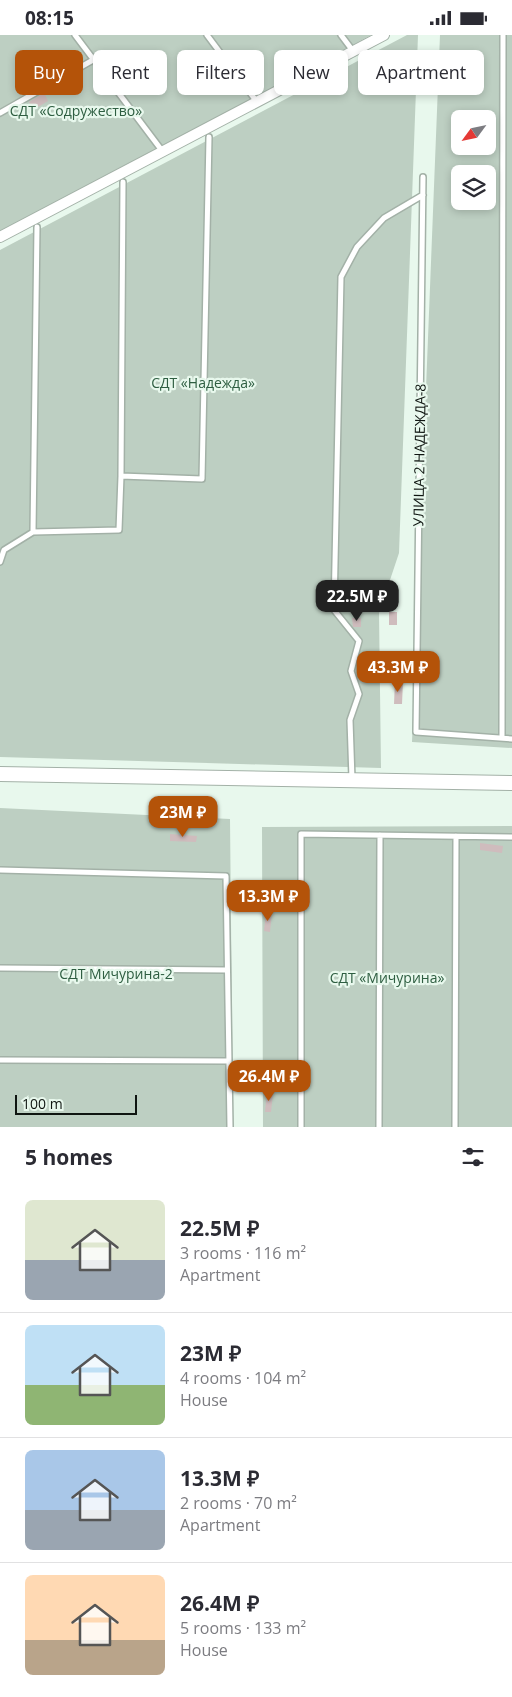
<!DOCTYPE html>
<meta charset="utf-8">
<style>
body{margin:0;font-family:"Open Sans",sans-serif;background:#f7f7f7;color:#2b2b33;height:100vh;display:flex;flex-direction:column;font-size:19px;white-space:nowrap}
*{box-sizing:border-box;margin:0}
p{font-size:16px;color:#7c7c81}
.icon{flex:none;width:28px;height:28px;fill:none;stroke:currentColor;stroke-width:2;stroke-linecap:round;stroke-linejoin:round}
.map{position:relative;height:1092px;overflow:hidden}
.details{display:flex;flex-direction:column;background:#fff;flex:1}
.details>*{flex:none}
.hud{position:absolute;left:15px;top:15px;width:482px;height:45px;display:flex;gap:10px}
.needle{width:32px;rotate:237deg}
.buttons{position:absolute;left:451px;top:75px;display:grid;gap:10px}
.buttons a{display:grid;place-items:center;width:45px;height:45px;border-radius:8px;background:#fff;box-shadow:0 2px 8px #0003;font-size:25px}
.scale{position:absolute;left:15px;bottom:12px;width:122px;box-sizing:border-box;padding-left:5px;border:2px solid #0f1511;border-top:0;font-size:14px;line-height:18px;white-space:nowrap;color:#0f1511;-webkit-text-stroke:4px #e8f8ed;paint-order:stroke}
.price{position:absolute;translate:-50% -42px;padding:0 11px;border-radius:10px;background:#b45309;color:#fff;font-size:16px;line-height:32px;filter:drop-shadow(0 1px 2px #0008)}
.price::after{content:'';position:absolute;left:50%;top:30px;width:15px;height:11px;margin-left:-8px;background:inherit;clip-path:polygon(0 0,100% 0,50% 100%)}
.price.on{background:#222;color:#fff}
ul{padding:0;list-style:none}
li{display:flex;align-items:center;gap:15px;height:125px;padding:0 25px}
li+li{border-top:1px solid #e1e1e2}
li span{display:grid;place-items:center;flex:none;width:140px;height:100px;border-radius:8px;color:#555}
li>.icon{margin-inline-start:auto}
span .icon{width:60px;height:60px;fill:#fffc;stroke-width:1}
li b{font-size:21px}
h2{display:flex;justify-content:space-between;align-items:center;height:60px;padding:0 25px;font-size:21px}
.chip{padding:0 18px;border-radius:8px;background:#fff;box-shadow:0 2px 8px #0003;font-size:18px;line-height:45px}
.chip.on{background:#b45309;color:#fff}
.status{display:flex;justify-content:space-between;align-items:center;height:35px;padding:0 25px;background:#fff;direction:ltr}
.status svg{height:14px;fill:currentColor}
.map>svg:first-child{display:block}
.green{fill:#bdcfc2;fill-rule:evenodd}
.building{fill:#cfbcbd}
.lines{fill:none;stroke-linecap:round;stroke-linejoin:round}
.lane-casing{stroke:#a3b1a7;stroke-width:8}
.street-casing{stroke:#a3b1a7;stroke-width:12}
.secondary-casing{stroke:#a3b1a7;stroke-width:16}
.lane{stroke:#fff;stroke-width:5}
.street{stroke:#fff;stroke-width:10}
.secondary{stroke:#fff;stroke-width:14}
.labels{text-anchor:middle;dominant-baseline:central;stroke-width:4.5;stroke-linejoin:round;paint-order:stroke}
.park-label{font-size:14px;fill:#2e5e41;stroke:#e8f8ed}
.street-label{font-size:14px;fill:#0f1511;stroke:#e8f8ed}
</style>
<div class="status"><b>08:15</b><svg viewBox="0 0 49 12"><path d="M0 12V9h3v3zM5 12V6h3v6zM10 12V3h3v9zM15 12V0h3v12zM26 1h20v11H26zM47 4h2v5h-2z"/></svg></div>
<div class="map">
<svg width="512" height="1092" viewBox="0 0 512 1092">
<rect width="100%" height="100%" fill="#e8f8ed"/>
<path class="green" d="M0 0H371L0 201Z
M407 0H418L399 518 379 578 381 733 0 722V215Z
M440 0H512V713L412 707ZM460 84H488V111H460ZM460 139H488V166H460Z
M0 773 230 784 233 1092H0Z
M512 791V1092H263L262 792Z"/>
<path class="building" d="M44 58 48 66 33 75 29 67Z
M389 577H397V590H389Z
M352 583H361V592H353Z
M395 646 403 647 402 669H394Z
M170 799 197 801 196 807 170 806Z
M480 808 503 811 502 818 480 815Z
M266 877H272L270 897 264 896Z
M267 1057 273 1058 271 1077H265Z"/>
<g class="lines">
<g class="lane-casing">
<path id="lane" d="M75 0 163 117
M207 0 257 67
M341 0 353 16
M0 78 93 25
M423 142 416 697 512 704
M121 441 123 147
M33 497 37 192
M0 527 4 515 33 497 119 495 121 441 202 444 209 102
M502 703 503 0
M352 744 350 685 359 659 351 636 359 606 334 575 341 242 357 212 384 183 423 160
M0 835 226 841 230 1092
M0 933 227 935
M0 1025 229 1026
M301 1092V799L512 802
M379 1092 380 800
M455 1092 456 801"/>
</g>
<g class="street-casing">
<path id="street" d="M0 202 384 0"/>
</g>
<g class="secondary-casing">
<path id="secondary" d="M0 739 512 748"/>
</g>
<use href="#lane" class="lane"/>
<use href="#street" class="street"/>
<use href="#secondary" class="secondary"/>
</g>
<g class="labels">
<g class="park-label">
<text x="76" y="75">СДТ «Содружество»</text>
<text x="203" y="347">СДТ «Надежда»</text>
<text x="116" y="938">СДТ Мичурина-2</text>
<text x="387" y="942">СДТ «Мичурина»</text>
</g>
<g class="street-label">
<text transform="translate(419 420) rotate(-89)">УЛИЦА 2 НАДЕЖДА-8</text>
</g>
</g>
</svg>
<div class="buttons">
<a><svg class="needle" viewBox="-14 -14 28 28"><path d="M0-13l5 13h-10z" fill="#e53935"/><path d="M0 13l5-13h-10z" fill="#7c7c81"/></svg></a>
<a><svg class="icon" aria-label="layers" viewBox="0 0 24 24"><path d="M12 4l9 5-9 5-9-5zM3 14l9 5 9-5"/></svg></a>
</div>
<div class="scale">100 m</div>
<b class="price on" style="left:357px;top:587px">22.5M ₽</b>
<b class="price" style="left:398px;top:658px">43.3M ₽</b>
<b class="price" style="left:183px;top:803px">23M ₽</b>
<b class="price" style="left:268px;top:887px">13.3M ₽</b>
<b class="price" style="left:269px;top:1067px">26.4M ₽</b>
<div class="hud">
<a class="chip on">Buy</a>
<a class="chip">Rent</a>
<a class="chip">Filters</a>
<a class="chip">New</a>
<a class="chip">Apartment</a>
</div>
</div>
<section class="details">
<h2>5 homes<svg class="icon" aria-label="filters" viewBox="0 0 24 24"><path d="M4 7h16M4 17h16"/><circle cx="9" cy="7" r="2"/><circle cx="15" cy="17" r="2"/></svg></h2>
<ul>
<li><span style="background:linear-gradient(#dfe7d0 60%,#9aa5b1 0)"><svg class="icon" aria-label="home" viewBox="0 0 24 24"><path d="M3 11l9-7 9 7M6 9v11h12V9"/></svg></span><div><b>22.5M ₽</b><p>3 rooms · 116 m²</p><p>Apartment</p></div></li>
<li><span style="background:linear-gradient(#bfe0f5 60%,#8fb573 0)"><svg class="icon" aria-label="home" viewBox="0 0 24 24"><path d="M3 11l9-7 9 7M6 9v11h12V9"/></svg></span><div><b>23M ₽</b><p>4 rooms · 104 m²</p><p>House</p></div></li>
<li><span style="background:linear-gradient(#a9c7e8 60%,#9aa5b1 0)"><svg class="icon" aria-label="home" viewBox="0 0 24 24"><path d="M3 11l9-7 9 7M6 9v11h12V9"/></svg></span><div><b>13.3M ₽</b><p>2 rooms · 70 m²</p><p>Apartment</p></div></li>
<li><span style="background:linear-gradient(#ffd9b3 65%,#b9a48a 0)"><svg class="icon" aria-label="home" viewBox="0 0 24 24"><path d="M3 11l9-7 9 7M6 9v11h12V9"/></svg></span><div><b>26.4M ₽</b><p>5 rooms · 133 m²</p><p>House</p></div></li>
</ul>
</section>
